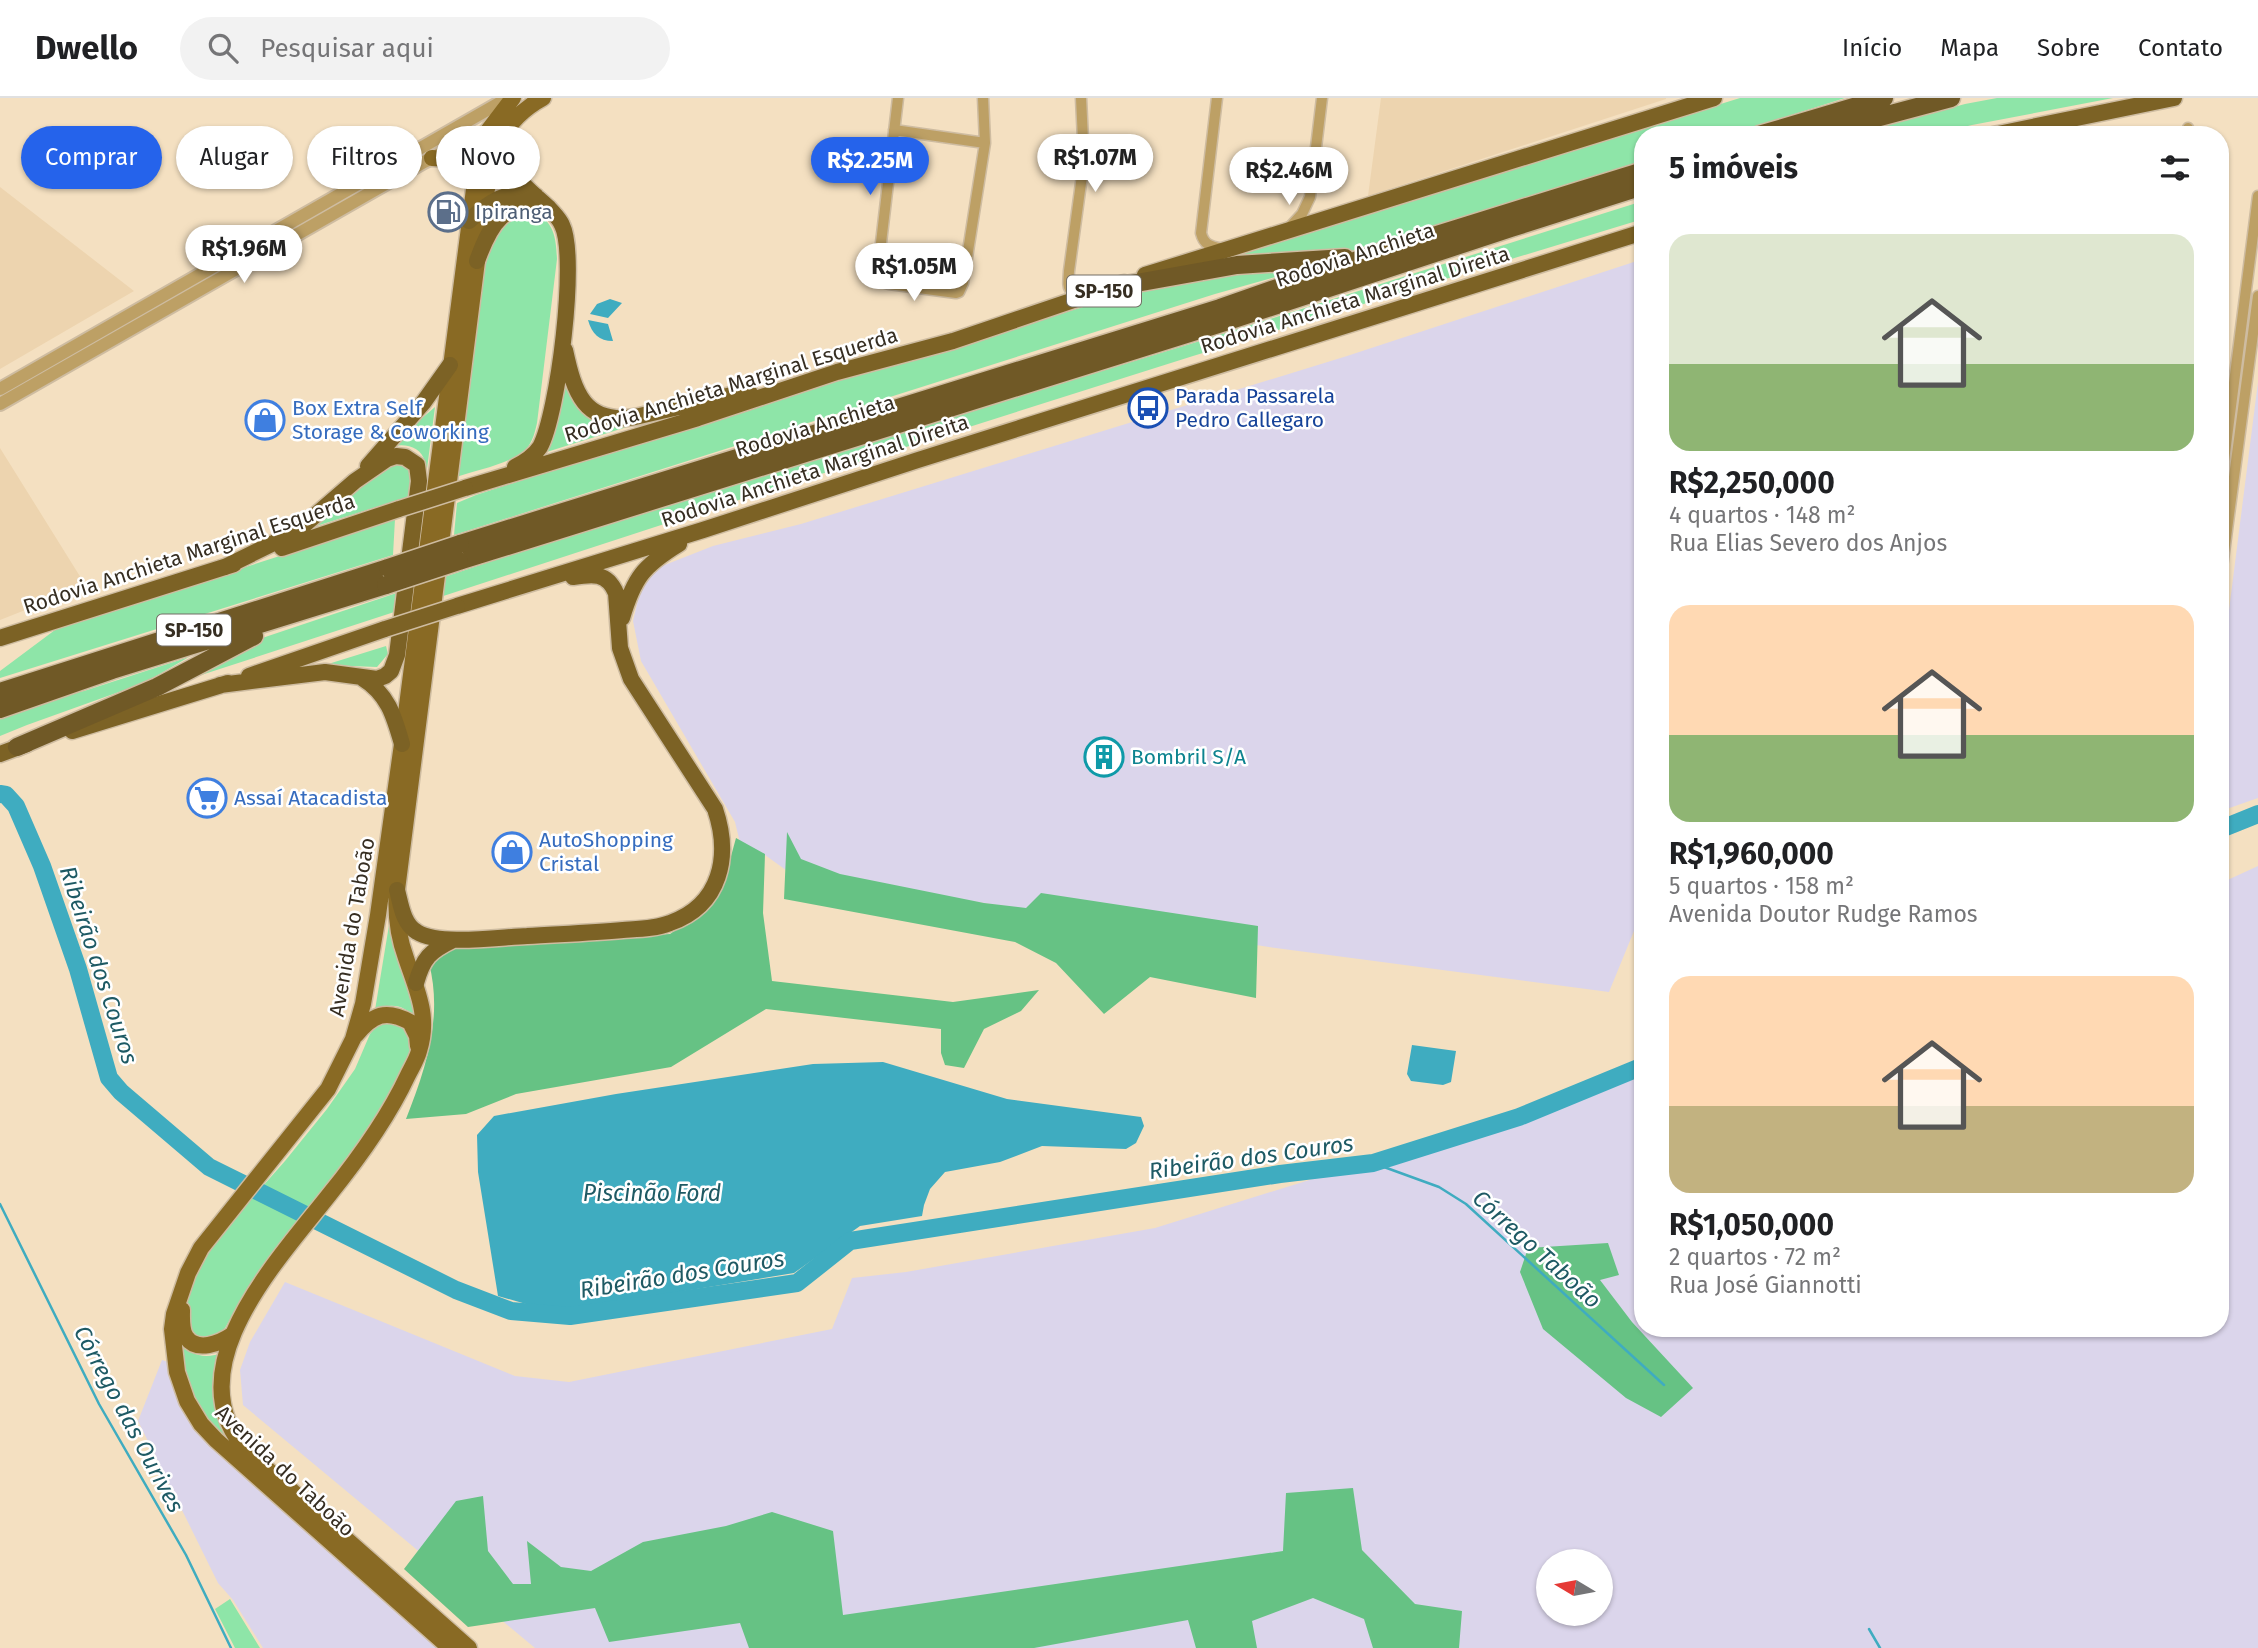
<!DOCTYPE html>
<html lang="pt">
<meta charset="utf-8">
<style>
body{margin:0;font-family:"Fira Sans",sans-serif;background:#f2f2f2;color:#202124;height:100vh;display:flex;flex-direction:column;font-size:26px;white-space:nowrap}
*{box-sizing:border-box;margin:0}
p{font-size:23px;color:#757577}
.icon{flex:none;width:38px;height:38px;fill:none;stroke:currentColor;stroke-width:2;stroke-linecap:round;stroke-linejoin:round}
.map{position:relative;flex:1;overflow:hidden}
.panel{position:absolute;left:1634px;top:28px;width:595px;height:1211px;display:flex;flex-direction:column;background:#fff;border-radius:28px;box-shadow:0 2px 5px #0004}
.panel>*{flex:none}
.top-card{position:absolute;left:21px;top:28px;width:665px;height:63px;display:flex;gap:14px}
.needle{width:46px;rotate:280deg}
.buttons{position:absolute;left:1536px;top:1451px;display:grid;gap:14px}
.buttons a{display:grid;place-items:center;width:77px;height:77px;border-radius:50%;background:#fff;box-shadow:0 2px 5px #0004;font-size:35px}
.price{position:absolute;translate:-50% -60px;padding:0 16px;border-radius:24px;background:#fff;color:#222;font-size:23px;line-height:46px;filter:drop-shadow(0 2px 4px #0008)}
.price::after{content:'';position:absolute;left:50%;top:42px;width:21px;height:16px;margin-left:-10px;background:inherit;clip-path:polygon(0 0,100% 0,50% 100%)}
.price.on{background:#2563eb;color:#fff}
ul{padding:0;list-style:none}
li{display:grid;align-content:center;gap:14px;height:371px;padding:0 35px}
li span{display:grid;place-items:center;height:217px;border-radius:21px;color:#555}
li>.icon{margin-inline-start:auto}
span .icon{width:126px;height:126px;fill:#fffc;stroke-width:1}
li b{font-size:30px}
h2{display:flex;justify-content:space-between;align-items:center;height:84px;padding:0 35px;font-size:30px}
.chip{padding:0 24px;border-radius:32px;background:#fff;box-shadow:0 2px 5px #0004;font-size:24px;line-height:63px}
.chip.on{background:#2563eb;color:#fff}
header{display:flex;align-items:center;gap:42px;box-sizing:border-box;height:98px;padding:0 35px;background:#fff;border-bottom:2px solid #e0e0e0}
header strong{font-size:33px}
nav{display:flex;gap:38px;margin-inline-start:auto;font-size:24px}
.search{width:490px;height:63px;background:#f2f2f2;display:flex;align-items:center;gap:18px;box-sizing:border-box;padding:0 24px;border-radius:38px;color:#757577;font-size:26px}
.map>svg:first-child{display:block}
.industrial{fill:#dbd5eb;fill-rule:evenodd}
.built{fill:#edd4af}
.green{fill:#8ee5a8}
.forest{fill:#66c284}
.water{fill:#3facc0}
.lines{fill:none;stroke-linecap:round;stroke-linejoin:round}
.stream{stroke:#3facc0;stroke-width:2.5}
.river{stroke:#3facc0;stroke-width:18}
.minor-casing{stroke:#cebca1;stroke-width:13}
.tertiary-casing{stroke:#cebca1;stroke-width:16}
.primary-casing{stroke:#cebca1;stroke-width:19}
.trunk-casing{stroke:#cebca1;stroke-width:19}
.motorway-casing{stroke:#cebca1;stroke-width:21}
.minor{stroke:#bda065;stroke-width:10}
.tertiary{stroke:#bda065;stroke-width:12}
.primary{stroke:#896a24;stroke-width:16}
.trunk{stroke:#7c6225;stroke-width:16}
.motorway{stroke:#705926;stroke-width:18}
.trunk-bridge-casing{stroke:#cebca1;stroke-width:19;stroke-linecap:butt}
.motorway-bridge-casing{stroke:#cebca1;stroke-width:21;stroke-linecap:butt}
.trunk-bridge{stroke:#7c6225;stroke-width:16}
.motorway-bridge{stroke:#705926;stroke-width:18}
.labels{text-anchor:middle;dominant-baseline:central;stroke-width:5;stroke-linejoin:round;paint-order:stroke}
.shield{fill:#fff;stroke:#726d64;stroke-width:2}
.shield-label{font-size:19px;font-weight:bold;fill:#362e22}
.service-label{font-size:21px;fill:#4e5e75;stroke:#fff;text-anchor:start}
.street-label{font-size:21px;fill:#362e22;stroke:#fff}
.transit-label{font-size:21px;fill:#164399;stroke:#fff;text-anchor:start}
.shop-label{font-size:21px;fill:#366cbe;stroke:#fff;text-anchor:start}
.culture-label{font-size:21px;fill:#0d838f;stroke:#fff;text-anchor:start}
.water-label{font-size:23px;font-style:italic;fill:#1e5a64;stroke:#fff}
</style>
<header>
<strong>Dwello</strong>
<div class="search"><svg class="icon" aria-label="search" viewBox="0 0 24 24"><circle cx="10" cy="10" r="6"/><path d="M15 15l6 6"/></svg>Pesquisar aqui</div>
<nav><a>Início</a><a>Mapa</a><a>Sobre</a><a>Contato</a></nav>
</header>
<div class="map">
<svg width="2258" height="1550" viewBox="0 0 2258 1550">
<rect width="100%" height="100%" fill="#f4e0c1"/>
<path class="industrial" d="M1643 161V811L1609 894 1269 849 790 775 765 757 742 753 735 724 641 563 633 523 641 489 657 470 713 448 801 426 1347 258Z
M2258 284V700L2221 713V575Z
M2258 768V1550H535L243 1307 240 1272 250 1244 285 1184 515 1278 569 1284 832 1231 852 1180 906 1174 1155 1130 1643 978V1230H2221V785ZM1549 1463H1601V1516H1549Z
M162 1262 168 1264 175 1289 188 1318 202 1339 444 1550H263L233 1502 218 1485 138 1323Z"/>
<path class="built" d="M1381 0H1666V1L1368 98Z
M0 89 134 193 0 271Z
M0 350 86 488 0 522Z"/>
<path class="green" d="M1740 0H1845L1728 37H1643V63L1359 152 1195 169Z
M1997 0H2113L1972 27 1931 37H1852L1965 6Z
M1643 103V121L1193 258 701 414 192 580 250 544 642 413 1200 243Z
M535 115C555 124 556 142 557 161L537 325C535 333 533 344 526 351 511 366 476 372 456 379L484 169 490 144 509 118Z
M1285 172 1284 175 1279 178 1215 196 454 437 457 405 476 397 872 270 1142 192 1215 177Z
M563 275 578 306 646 323 537 357Z
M435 309 424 394C424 385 427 373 425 364 421 346 399 344 386 351Z
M398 363 412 371 410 397 405 400 307 431 332 409Z
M395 421 393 457 0 580V573L59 529Z
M386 548 388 556 377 569 325 567Z
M189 559 144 585 27 627 0 638V621L60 598 84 593Z
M391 815 420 926C408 909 395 903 375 912Z
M380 924 404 926 412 944 410 957 400 980 365 1038 268 1161 247 1192 221 1237 199 1242 189 1231 185 1205 191 1180 214 1143 285 1063 327 1011 355 971 370 936Z
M180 1243C191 1260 206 1260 224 1255L222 1324 232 1351 211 1331 185 1287Z
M230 1501 260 1550H235L215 1511Z"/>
<path class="forest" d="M787 734 801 761 840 776 984 805 1026 810 1041 795 1258 828 1256 900 1150 879 1104 916 1056 865 1015 844 784 801Z
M736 740 765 756 763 815 772 883 953 904 1039 892 1021 913 984 931 964 970 945 967 941 955V931L766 911 671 969 516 996 466 1016 406 1021C426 970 443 920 429 865L450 850 670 836 706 811 722 791Z
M1608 1145 1619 1177 1600 1182 1632 1224 1693 1290 1661 1319 1626 1300 1543 1231 1520 1174 1528 1150Z
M1353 1390 1362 1452 1415 1506 1462 1513 1459 1550H1373L1364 1521 1313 1500 1252 1523 1257 1550H1196L1188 1522 1034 1550H749L740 1525 609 1544 595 1510 468 1529 404 1471 456 1403 483 1398 488 1453 513 1486H531L527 1443 561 1469 591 1473 643 1444 726 1428 772 1414 833 1433 843 1517 1283 1453 1286 1395Z"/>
<path class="water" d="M610 201 622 205 608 220 590 216 597 206Z
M588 222 608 226 613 243C599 243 592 236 588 222Z
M1412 947 1456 953 1451 984 1443 987 1411 983 1407 976Z
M883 964 1007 1001 1141 1019 1144 1028 1136 1045 1126 1051 1042 1048 1000 1064 945 1074 930 1091 924 1107 922 1118 860 1128 794 1175 580 1210 533 1208 498 1198 478 1074 477 1037 494 1018 616 996 813 966Z"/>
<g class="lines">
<path class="stream" d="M1373 1065 1439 1089 1466 1106 1664 1287
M0 1106 99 1306 186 1457 231 1550
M1869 1531 1880 1550"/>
<path class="river" d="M0 696 6 697 16 708 42 768 78 871 109 980 121 994 209 1069 456 1192 511 1213 570 1218 797 1185 850 1143 1280 1076 1373 1065 1519 1019 1643 968
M2221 731 2258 716"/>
<g class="minor-casing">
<path id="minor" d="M898 0 877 179 882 184 889 186 956 195 959 194 963 185 985 45 983 0
M1081 0 1084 63 1069 173C1068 191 1066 192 1083 199
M1217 0 1201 135C1204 147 1210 148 1222 151
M894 32 985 45
M2187 37 2188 30
M1290 129 1302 116 1310 99 1322 0
M2221 386 2258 98
M2221 477 2258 198"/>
</g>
<g class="tertiary-casing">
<path id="tertiary" d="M0 291 508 0
M0 306 424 64 491 31"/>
</g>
<g class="primary-casing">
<path id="primary" d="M432 60C455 61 463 62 474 83
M356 937C373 916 386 911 410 924L417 938 418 948
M182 1212C182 1221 181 1232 186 1239 197 1255 220 1245 232 1237
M450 1550 216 1342 201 1326 187 1303 177 1274 172 1231 174 1216 188 1175 201 1150 328 991 353 941 363 906 378 817 402 646 477 68 487 34 513 0
M469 1550 249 1355C171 1274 278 1162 329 1097 359 1060 388 1020 408 977 412 969 417 961 419 953 430 918 417 893 406 860 398 838 395 816 397 792L484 108C492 60 497 25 543 0"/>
</g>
<g class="trunk-casing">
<path id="trunk" d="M1993 37 2174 0
M499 43C502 72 529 92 549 110 554 116 559 120 562 127 578 159 558 316 540 349 534 358 525 364 515 369
M469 123C488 104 509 90 536 98
M477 163C490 127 504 100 549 111
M1145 177 1714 0
M565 252C574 294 584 327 635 319L749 293
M368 368 423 305 450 267
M465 390 698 320 837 274 953 243 1124 185
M282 450 399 411
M457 508 703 432 918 362 1643 134
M622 520C634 480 643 468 679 446
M0 540 234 466
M249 578 385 531
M362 580C388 596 394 618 402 646
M220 587 325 574 377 581 385 578 391 573 397 557 419 383 417 367 405 359 396 358 387 361 355 383 296 434 225 469
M72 633 228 585
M0 656 27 646
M397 792C401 807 403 826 417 834 440 848 499 839 527 838 559 836 591 835 623 832 638 831 655 831 670 825 721 807 731 758 715 711L631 581 620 550 616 495C607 474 593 476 573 479
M416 885C423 860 430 853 453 842"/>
</g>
<g class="motorway-casing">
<path id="motorway" d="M1759 37 1884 0
M1812 37 1951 0
M1114 189 1237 167 1345 160
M460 446 1220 210 1369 158 1643 73
M459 463 1222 225 1511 130 1643 88
M0 594 388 470
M0 611 112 572 386 487
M17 649 157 589 254 538"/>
</g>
<use href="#minor" class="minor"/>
<use href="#tertiary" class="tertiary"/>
<use href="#primary" class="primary"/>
<use href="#trunk" class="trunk"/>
<use href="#motorway" class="motorway"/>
<g class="trunk-bridge-casing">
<path id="trunk-bridge" d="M399 411 465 390
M385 531 457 508"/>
</g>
<g class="motorway-bridge-casing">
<path id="motorway-bridge" d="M388 470 460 446
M386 487 459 463"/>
</g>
<use href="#trunk-bridge" class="trunk-bridge"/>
<use href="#motorway-bridge" class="motorway-bridge"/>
</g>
<defs>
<g id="fuel-ring" transform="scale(2.0125)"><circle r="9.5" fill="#fff" stroke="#5c6f8a" stroke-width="1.5"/><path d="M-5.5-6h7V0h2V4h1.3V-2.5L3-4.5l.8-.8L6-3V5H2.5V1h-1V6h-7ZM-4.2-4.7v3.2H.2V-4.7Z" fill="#5c6f8a"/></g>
<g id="bus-ring" transform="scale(2.0125)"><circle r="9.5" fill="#fff" stroke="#1a4fb4" stroke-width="1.5"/><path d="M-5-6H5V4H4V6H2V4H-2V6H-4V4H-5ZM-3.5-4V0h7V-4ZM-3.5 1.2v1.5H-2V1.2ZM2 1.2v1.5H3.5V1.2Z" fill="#1a4fb4"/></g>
<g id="shop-ring" transform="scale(2.0125)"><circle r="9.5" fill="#fff" stroke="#3f7fe0" stroke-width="1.5"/><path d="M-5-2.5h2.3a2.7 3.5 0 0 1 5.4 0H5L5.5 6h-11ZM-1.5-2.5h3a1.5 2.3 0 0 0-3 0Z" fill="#3f7fe0"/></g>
<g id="building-ring" transform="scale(2.0125)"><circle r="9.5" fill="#fff" stroke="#0f9aa8" stroke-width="1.5"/><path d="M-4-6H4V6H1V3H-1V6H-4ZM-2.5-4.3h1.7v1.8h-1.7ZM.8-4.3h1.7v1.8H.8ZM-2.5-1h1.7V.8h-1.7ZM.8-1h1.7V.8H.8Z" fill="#0f9aa8"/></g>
<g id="supermarket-ring" transform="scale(2.0125)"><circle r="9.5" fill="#fff" stroke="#3f7fe0" stroke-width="1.5"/><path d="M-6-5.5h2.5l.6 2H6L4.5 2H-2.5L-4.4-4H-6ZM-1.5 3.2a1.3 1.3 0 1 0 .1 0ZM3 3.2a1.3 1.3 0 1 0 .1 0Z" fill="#3f7fe0"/></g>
</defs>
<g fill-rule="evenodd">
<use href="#fuel-ring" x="448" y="114"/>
<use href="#bus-ring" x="1148" y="310"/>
<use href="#shop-ring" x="265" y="322"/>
<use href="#building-ring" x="1104" y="659"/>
<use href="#supermarket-ring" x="207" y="700"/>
<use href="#shop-ring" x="512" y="754"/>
</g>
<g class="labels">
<g class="shield">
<rect x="1067" y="177.5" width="74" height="31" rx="5"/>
<rect x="157" y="516.5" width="74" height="31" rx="5"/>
</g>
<g class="shield-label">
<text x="1104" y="193">SP-150</text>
<text x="194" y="532">SP-150</text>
</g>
<g class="service-label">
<text x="475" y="114">Ipiranga</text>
</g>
<g class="street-label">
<text transform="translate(1355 157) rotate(-18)">Rodovia Anchieta</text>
<text transform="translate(1355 202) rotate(-17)">Rodovia Anchieta Marginal Direita</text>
<text transform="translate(731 287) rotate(-17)">Rodovia Anchieta Marginal Esquerda</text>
<text transform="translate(815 328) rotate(-17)">Rodovia Anchieta</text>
<text transform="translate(815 373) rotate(-18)">Rodovia Anchieta Marginal Direita</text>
<text transform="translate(189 456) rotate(-18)">Rodovia Anchieta Marginal Esquerda</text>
<text transform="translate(352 829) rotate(-80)">Avenida do Taboão</text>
<text transform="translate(285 1373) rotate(43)">Avenida do Taboão</text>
</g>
<g class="transit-label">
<text x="1175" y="298">Parada Passarela<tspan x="1175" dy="24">Pedro Callegaro</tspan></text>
</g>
<g class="shop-label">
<text x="292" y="310">Box Extra Self<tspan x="292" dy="24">Storage &amp; Coworking</tspan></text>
<text x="234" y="700">Assaí Atacadista</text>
<text x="539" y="742">AutoShopping<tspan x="539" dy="24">Cristal</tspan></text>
</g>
<g class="culture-label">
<text x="1131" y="659">Bombril S/A</text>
</g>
<g class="water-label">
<text transform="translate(99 867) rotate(72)">Ribeirão dos Couros</text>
<text transform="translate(1251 1059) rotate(-8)">Ribeirão dos Couros</text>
<text x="652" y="1095">Piscinão Ford</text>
<text transform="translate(1537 1151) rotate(42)">Córrego Taboão</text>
<text transform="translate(682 1176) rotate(-9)">Ribeirão dos Couros</text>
<text transform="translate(129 1321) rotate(62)">Córrego das Ourives</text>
</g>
</g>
</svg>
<div class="buttons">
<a><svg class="needle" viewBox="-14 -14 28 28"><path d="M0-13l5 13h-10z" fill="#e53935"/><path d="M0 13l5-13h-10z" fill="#757577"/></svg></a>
</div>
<b class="price" style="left:1095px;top:96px">R$1.07M</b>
<b class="price on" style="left:870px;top:99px">R$2.25M</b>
<b class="price" style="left:1289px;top:109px">R$2.46M</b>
<b class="price" style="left:244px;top:187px">R$1.96M</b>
<b class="price" style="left:914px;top:205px">R$1.05M</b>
<div class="top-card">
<a class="chip on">Comprar</a>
<a class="chip">Alugar</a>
<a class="chip">Filtros</a>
<a class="chip">Novo</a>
</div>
<section class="panel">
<h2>5 imóveis<svg class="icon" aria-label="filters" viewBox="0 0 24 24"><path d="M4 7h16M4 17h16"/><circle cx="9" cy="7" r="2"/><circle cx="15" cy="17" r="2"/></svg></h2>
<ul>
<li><span style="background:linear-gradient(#dfe7d0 60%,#8fb573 0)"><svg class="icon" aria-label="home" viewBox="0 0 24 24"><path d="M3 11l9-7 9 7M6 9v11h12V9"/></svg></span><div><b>R$2,250,000</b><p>4 quartos · 148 m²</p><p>Rua Elias Severo dos Anjos</p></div></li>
<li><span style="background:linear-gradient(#ffd9b3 60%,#8fb573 0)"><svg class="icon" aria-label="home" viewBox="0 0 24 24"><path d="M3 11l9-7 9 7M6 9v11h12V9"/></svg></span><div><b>R$1,960,000</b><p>5 quartos · 158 m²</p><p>Avenida Doutor Rudge Ramos</p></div></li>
<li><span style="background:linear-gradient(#ffd9b3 60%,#c2b280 0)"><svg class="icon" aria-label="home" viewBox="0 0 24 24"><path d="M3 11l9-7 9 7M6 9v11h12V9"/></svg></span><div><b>R$1,050,000</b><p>2 quartos · 72 m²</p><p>Rua José Giannotti</p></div></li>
</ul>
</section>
</div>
